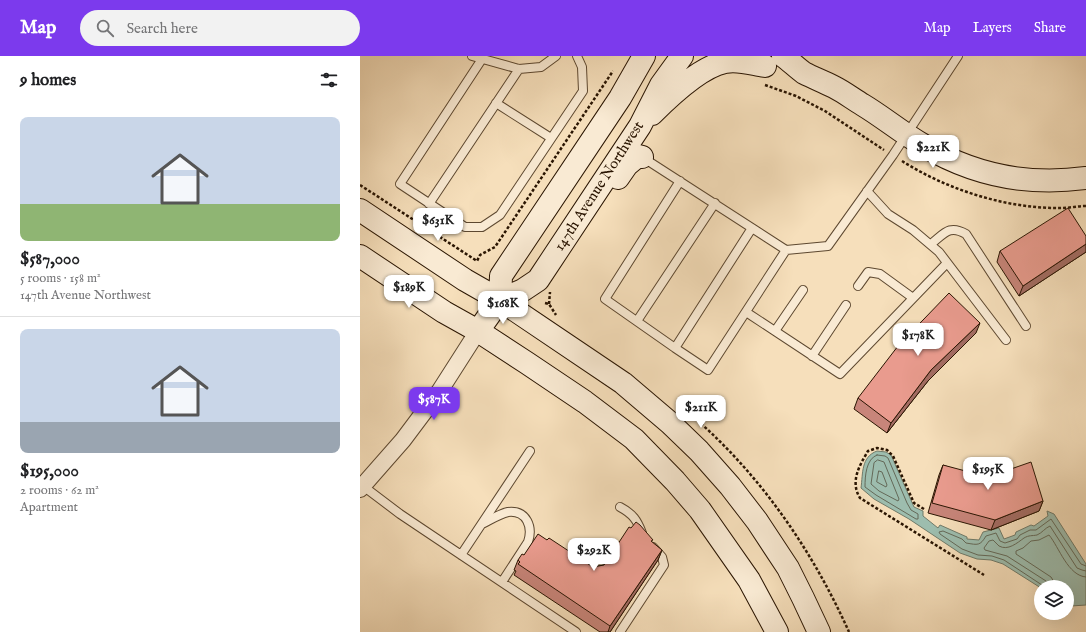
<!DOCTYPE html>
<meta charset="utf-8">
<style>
body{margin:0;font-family:"IM FELL English",serif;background:#f2f2f2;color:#202124;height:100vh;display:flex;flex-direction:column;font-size:15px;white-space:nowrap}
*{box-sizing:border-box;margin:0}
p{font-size:13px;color:#757577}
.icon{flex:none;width:22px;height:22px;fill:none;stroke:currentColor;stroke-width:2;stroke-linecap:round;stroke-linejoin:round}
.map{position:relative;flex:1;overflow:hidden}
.drawer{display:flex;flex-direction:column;background:#fff;width:360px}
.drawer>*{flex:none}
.fabs{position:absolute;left:674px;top:524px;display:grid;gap:8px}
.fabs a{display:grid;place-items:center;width:40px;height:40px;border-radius:50%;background:#fff;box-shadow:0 4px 16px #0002;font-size:20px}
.price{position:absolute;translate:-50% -34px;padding:0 9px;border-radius:8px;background:#fff;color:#222;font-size:13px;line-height:26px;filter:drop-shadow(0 1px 2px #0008)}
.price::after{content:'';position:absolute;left:50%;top:24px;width:12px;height:9px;margin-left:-6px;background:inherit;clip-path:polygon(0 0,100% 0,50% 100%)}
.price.on{background:#7c3aed;color:#fff}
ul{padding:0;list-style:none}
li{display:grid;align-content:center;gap:8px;height:212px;padding:0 20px}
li+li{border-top:1px solid #e0e0e0}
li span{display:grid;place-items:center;height:124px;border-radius:8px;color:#555}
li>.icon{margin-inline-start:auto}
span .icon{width:72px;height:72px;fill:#fffc;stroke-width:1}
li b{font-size:17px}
h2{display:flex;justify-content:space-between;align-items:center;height:48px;padding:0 20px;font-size:17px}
header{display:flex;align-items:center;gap:24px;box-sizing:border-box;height:56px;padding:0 20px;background:#7c3aed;color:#fff}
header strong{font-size:19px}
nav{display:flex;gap:22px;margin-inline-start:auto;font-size:14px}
.search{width:280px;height:36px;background:#f2f2f2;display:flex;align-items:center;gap:10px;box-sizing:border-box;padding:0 14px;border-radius:22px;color:#757577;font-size:15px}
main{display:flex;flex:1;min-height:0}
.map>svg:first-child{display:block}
.water{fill:#9dbdae;stroke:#6f7a69}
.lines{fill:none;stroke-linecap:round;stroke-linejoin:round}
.shore{stroke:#646958;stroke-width:1}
.lane-casing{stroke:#5d4830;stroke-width:10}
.street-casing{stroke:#5d4830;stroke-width:18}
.secondary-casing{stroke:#2a1502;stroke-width:24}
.path{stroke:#2a1502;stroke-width:2.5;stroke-dasharray:3 2;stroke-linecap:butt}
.lane{stroke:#f9ead3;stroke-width:8}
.street{stroke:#f9ead3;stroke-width:16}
.secondary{stroke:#f9ead3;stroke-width:22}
.wall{fill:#c8857a;stroke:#2a1502}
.shaded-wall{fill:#a36c63;stroke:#2a1502}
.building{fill:#e99b8e;stroke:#2a1502}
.labels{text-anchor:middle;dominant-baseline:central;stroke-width:4;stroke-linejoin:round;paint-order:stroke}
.street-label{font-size:15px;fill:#2a1502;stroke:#f9ead3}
</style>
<header>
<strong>Map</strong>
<div class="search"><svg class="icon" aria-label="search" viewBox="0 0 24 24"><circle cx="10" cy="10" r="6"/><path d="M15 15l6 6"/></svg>Search here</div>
<nav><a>Map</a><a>Layers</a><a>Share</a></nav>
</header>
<main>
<section class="drawer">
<h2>9 homes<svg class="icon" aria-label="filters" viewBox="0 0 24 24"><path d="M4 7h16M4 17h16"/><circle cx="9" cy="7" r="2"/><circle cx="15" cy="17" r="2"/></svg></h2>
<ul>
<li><span style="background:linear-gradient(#c9d6e8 70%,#8fb573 0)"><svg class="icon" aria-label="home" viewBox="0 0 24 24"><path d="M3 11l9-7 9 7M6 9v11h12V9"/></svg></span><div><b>$587,000</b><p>5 rooms · 158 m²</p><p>147th Avenue Northwest</p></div></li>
<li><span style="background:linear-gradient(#c9d6e8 75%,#9aa5b1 0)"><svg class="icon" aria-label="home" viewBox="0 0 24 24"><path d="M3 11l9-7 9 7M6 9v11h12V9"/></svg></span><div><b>$195,000</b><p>2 rooms · 62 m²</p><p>Apartment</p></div></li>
</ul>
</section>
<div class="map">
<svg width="726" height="576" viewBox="0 0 726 576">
<rect width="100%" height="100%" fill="#f6dfbb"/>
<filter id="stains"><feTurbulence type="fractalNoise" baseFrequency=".005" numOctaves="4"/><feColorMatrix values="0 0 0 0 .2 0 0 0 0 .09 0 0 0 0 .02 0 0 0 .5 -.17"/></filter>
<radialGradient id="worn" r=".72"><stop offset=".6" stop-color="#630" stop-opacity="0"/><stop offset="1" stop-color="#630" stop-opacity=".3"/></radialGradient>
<path class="water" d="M517 395 526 396 531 399 554 451 563 455V460L578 472 580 469 607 481V483L619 484 623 476 639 472 644 483 655 479 656 476 671 469 674 470 688 460 687 455 694 458 726 508V549L711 550 707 548V531H681V532L643 508 631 504 617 503 600 497 549 463 514 443 501 432C503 417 501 401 517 395Z"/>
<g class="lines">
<path class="shore" d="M517 399 525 400 528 402 547 447 551 454 558 458V463H556L516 439 505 431C505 420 506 403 517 399Z
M518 404 524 406 539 443 538 445 519 435 511 428 514 407Z
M519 415 522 416 527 429 526 431 517 426Z
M685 531 644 504 632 500 618 499 602 493 580 478 579 476 583 475 602 483 606 487C618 489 620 490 626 480L636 477 640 485 645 487 657 483 660 479 670 474H676L691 463 721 508 726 510
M690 531 686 525 647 500 625 494 624 492 629 485 633 484 639 490C648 495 657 487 664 482 669 479 672 480 677 479 682 477 685 472 690 470L717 512 722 514 726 515
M696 531 694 526 691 521 656 498V495L663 492 671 485 679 484 689 479C699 491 708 520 726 521"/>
<g class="lane-casing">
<path id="lane" d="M112 0 159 13 181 11 196 0
M122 3 40 128 105 171H122L140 159 223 35 222 11 217 0
M136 47 191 82
M282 101 426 194
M320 125 245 243 315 292 348 314 426 194 468 190 533 99 598 0
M507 135 528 158 553 174 579 196 646 284
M69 148 159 13
M571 188C584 178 589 168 606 178L666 270
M498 230 508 216 520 218 553 242
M386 256 480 318 587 207
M277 265 355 147
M415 275 443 234
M315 292 392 172
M452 300 486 249
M3 430 40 458 216 576
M260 451C273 458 277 464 282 477
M122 468C130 464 139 458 148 456 167 454 173 471 168 486L142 526
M101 499 170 395
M260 576 304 509 302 501 293 491"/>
</g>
<g class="street-casing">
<path id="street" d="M0 433 43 384 79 336 118 275"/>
</g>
<g class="secondary-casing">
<path id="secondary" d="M423 0C430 5 437 12 444 17 454 22 464 26 474 31 484 36 493 43 503 49 523 61 542 77 563 89 613 119 668 130 726 122
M292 58C310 40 340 11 365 6 378 3 392 8 405 10
M258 122 267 109 278 100 282 101
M0 154 105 224 140 244 263 327 310 367 339 395 370 430 397 465 428 512 443 542 459 576
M0 200 84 256 118 275 167 307 225 346 274 383 315 425 340 454 389 524 417 576
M140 244 163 234 178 224 280 70 301 29 322 0
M118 275 140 244 141 220 260 42 284 0"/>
</g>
<path class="path" d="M405 29 436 40 465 55 524 94
M542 105C588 134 647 153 702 152 710 152 718 150 726 150
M0 129 117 205 120 199 135 191 253 15
M185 247 189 248 196 259
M189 248 190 236
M318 348C393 408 450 489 489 576
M564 453 554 447 533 400 527 394 517 392 508 395C499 410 490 426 500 442L624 519"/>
<use href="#lane" class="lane"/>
<use href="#street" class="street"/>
<use href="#secondary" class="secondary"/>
</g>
<path class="wall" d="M726 180V196L659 240 637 206 640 195Z
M616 277 568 325 527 377 494 353 498 342Z
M583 409 683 445 679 455 631 474 568 457 579 419Z
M271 472 292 486 302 494 298 504 250 576H240L154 519 156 515 154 514 158 504 164 499 187 484 233 511 244 509Z"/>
<path class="shaded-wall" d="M726 188V196L659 240 663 230Z
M620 267 616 277 568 325 527 377 531 367 571 314Z
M683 445 679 455 631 474 635 464Z
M302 494 298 504 250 576H248L250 570Z"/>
<path class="building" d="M708 152 726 180V188L663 230 640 195Z
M589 237 620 267 571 314 531 367 498 342 538 290Z
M671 406 683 445 635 464 572 447 583 409 628 421Z
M276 466 280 469 293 484 291 485 302 494 250 570 158 508 160 506 158 504 162 498 164 499 178 478 187 484 189 482 233 511 244 509 269 471 271 472Z"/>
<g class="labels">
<g class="street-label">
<text transform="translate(239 130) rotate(-57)">147th Avenue Northwest</text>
</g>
</g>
<rect width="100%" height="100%" filter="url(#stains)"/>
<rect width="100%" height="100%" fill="url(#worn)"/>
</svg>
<div class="fabs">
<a><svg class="icon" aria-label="layers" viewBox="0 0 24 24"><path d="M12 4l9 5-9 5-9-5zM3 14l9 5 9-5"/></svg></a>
</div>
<b class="price" style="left:573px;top:113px">$221K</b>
<b class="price" style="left:78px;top:186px">$631K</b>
<b class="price" style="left:49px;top:253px">$189K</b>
<b class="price" style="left:143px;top:269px">$168K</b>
<b class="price" style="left:558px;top:301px">$178K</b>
<b class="price on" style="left:74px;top:365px">$587K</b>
<b class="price" style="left:341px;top:373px">$211K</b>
<b class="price" style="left:628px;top:435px">$195K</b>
<b class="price" style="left:234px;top:516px">$292K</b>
</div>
</main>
